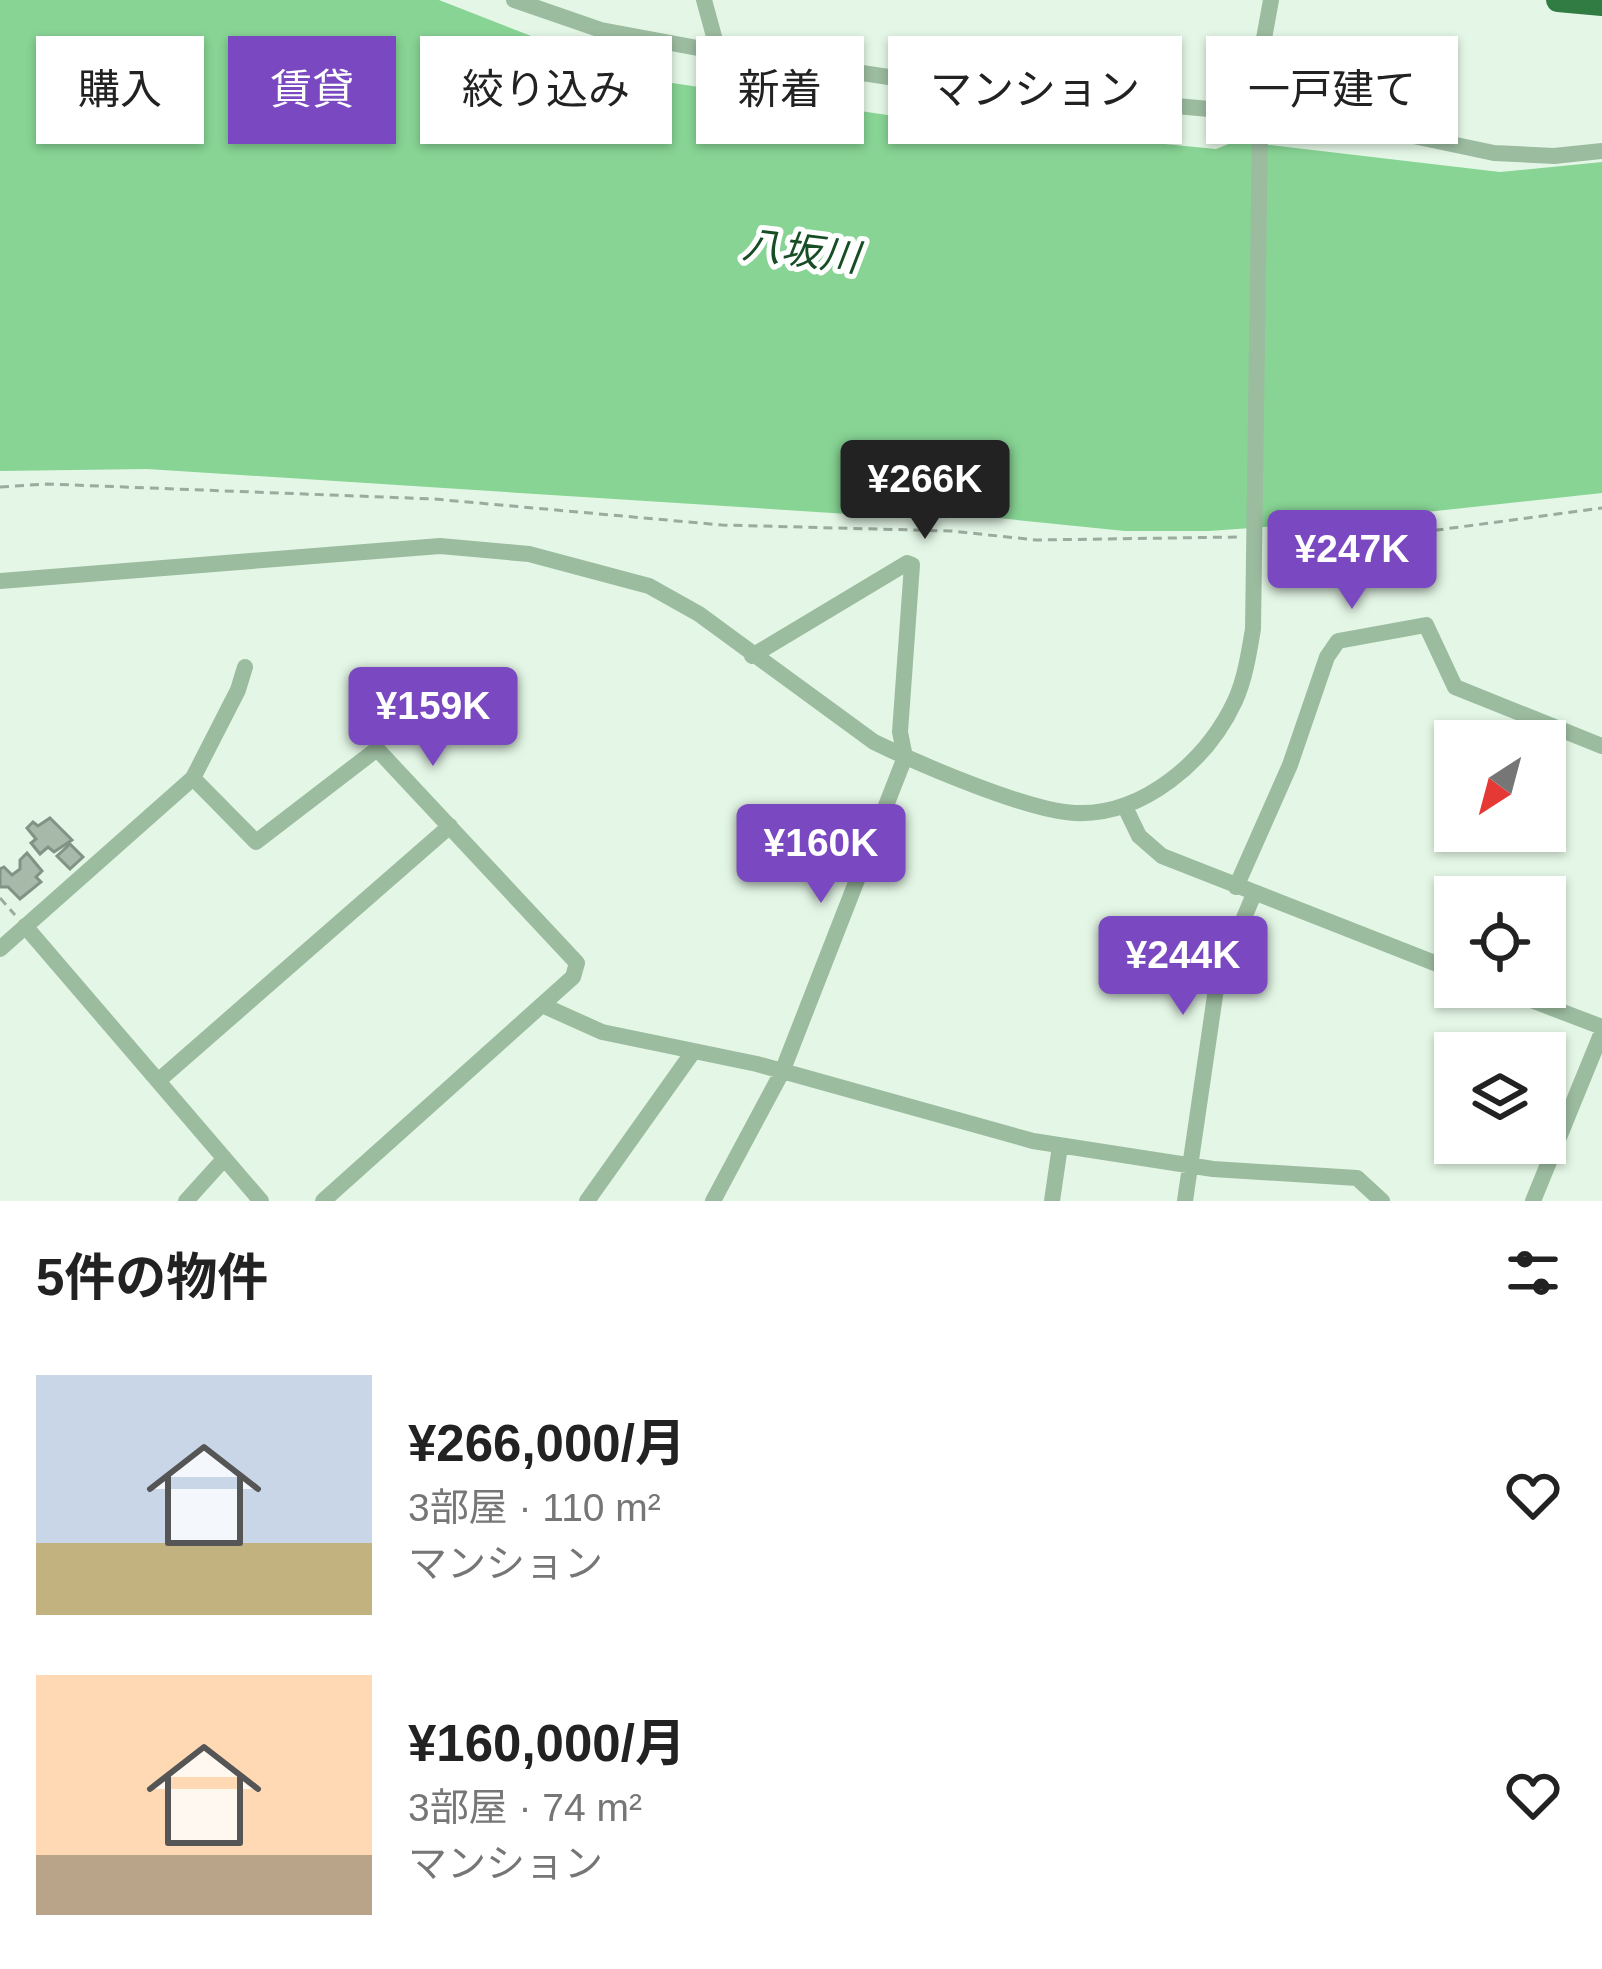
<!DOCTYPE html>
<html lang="ja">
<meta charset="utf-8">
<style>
body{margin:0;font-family:Arial,"Noto Sans JP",sans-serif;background:#f2f2f2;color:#222;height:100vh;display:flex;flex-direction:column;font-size:45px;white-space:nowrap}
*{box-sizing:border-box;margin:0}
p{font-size:39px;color:#767676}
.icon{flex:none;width:66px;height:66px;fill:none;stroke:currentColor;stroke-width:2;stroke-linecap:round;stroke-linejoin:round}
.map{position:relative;height:1201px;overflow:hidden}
.sheet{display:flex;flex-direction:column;background:#fff;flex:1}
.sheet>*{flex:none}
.hud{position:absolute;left:36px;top:36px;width:1530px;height:108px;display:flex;gap:24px}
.needle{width:78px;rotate:216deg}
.buttons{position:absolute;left:1434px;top:720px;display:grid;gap:24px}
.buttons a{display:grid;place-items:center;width:132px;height:132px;border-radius:0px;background:#fff;box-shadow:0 3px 9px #0004;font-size:60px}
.price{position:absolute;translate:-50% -102px;padding:0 27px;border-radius:12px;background:#7a49c1;color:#fff;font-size:39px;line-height:78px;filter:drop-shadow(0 3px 6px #0008)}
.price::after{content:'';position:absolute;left:50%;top:72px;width:36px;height:27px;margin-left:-18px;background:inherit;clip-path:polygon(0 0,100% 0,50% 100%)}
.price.active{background:#222;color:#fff}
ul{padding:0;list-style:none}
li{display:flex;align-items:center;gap:36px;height:300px;padding:0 36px}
li span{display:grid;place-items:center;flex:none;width:336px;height:240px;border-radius:0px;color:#555}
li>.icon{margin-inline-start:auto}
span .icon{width:144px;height:144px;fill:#fffc;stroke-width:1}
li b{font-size:51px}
h2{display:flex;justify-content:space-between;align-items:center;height:144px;padding:0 36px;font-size:51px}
.tag{padding:0 42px;border-radius:0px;background:#fff;box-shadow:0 3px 9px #0004;font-size:42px;line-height:108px}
.tag.active{background:#7a49c1;color:#fff}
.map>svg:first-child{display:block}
.water{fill:#87d494}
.building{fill:#a7baaa;stroke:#819384;stroke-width:3}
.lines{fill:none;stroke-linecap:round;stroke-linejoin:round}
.path{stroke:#9bab9d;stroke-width:3;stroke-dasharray:9 6;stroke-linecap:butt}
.minor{stroke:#9cbca0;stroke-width:16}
.highway{stroke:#307c42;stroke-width:24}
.labels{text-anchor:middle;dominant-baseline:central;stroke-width:10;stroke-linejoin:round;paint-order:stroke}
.water-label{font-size:39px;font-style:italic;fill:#174e25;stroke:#fff}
</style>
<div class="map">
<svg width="1602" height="1201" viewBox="0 0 1602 1201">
<rect width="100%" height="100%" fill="#e4f7e6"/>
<path class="water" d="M0 0H439L639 78 934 122 1216 149 1236 141 1500 172 1602 162V493L1334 522 1209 531H1125L958 514 910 518 147 469 0 471Z"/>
<path class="building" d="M50 818 72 840 54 852 48 847 40 854 31 843 36 839 27 828 33 822 38 826Z
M70 844 83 857 70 869 57 856Z
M27 853 42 871 36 877 41 882 20 899 8 887H0V869L4 867 12 875 20 869V860Z"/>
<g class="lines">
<path class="path" d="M0 487 47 484 434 499 722 525 951 531 1036 540 1238 537
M1271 543 1286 547 1377 538 1602 508
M0 898 15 915"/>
<path class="minor" d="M514 0 601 30 703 49 935 84 1231 111 1286 109 1494 153 1554 156 1602 151
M704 0 718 51
M0 581 440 546 529 554 649 586 699 614 874 742C919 764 1028 811 1075 813 1143 816 1207 761 1235 701 1245 679 1249 653 1253 629L1261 55 1271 0
M193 778 256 842 377 749 577 963 573 977 323 1201
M1125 807 1139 836 1162 856 1455 971
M1236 887 1290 765 1327 657 1338 641 1426 625 1455 687 1602 746
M25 926 261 1201
M0 949 193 778 238 690 245 667
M1497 987 1602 1027
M542 1005 602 1032 757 1064 1033 1141 1213 1169 1357 1178 1382 1201
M158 1081 450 826
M186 1201 224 1159
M587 1201 693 1052
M713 1201 782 1072 905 757 900 732 912 565 907 563 752 656
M1052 1201 1060 1146
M1185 1201 1217 982 1254 894
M1533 1201 1602 1032"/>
<path class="highway" d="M1558 0 1602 4"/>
</g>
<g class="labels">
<g class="water-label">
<text transform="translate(801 251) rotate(7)">八坂川</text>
</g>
</g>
</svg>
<div class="buttons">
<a><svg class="needle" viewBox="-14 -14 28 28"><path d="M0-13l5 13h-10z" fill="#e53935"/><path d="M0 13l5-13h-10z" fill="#767676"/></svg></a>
<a><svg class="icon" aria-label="locate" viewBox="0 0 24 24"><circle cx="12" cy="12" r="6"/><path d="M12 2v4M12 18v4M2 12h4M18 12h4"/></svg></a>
<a><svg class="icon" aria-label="layers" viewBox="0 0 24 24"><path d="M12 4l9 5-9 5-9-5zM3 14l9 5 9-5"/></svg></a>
</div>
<b class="price active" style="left:925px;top:542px">¥266K</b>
<b class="price" style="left:1352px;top:612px">¥247K</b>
<b class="price" style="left:433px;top:769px">¥159K</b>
<b class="price" style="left:821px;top:906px">¥160K</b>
<b class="price" style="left:1183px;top:1018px">¥244K</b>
<div class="hud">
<a class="tag">購入</a>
<a class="tag active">賃貸</a>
<a class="tag">絞り込み</a>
<a class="tag">新着</a>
<a class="tag">マンション</a>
<a class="tag">一戸建て</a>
</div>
</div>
<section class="sheet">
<h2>5件の物件<svg class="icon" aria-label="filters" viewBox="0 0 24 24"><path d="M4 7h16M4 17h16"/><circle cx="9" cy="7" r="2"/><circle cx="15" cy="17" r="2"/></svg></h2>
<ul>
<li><span style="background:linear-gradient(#c9d6e8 70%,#c2b280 0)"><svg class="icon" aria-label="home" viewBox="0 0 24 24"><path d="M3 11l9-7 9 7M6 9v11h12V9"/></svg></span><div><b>¥266,000/月</b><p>3部屋 · 110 m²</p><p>マンション</p></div><svg class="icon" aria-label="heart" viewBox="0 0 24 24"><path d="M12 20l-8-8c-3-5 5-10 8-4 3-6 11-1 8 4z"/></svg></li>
<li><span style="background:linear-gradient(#ffd9b3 75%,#b9a48a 0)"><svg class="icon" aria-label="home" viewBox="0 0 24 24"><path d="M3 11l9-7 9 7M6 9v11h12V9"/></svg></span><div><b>¥160,000/月</b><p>3部屋 · 74 m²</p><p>マンション</p></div><svg class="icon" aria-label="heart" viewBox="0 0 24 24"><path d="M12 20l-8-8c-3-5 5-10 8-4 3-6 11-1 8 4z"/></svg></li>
</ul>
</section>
